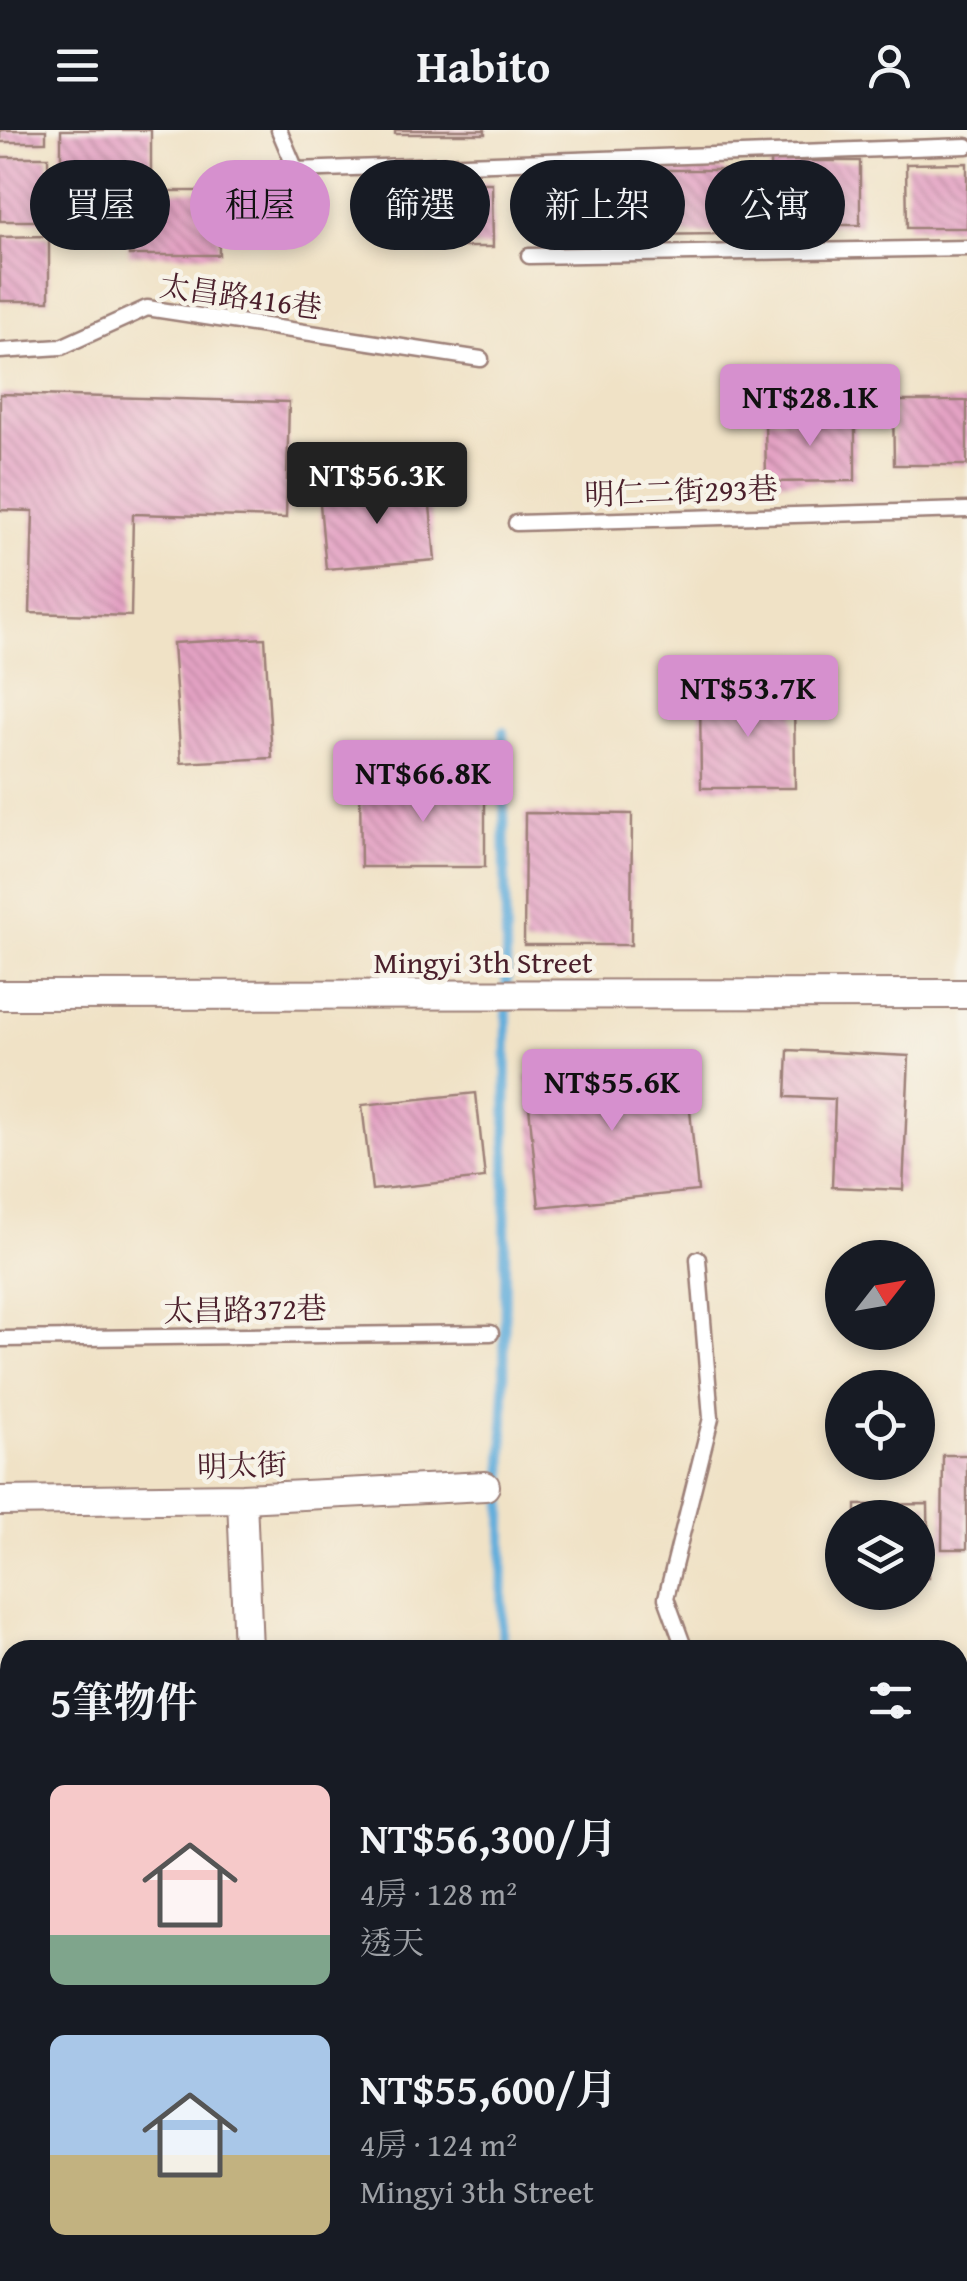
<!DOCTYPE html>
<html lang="zh-TW">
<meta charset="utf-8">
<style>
body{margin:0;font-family:"Gentium Book Plus","Noto Serif TC",serif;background:#20242c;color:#f1f3f6;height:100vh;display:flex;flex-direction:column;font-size:38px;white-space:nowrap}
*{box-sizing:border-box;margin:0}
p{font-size:32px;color:#9ea1a6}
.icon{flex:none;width:55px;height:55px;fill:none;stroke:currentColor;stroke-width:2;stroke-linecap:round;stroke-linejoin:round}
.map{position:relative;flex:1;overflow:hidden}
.details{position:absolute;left:0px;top:1510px;width:968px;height:642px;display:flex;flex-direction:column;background:#171b24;border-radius:30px 30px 0 0;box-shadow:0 5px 15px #0003}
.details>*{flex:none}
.hud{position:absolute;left:30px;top:30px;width:908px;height:90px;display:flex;gap:20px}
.needle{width:65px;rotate:59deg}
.buttons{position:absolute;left:825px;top:1110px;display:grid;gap:20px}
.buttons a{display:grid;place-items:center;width:110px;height:110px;border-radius:50%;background:#171b24;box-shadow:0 5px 15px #0003;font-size:50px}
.price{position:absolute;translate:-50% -85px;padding:0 22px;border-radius:10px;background:#d690ce;color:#111;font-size:32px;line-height:65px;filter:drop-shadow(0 2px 5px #0008)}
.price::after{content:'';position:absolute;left:50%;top:60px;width:30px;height:22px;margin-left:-15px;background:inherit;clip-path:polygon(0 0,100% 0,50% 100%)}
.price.current{background:#222;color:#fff}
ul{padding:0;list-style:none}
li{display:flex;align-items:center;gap:30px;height:250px;padding:0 50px}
li span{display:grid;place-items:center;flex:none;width:280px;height:200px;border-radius:15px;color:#555}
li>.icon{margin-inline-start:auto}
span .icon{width:120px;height:120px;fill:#fffc;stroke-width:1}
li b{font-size:42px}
h2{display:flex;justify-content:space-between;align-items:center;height:120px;padding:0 50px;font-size:42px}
.pill{padding:0 35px;border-radius:45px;background:#171b24;box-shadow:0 5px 15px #0003;font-size:35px;line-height:90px}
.pill.current{background:#d690ce;color:#111}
header{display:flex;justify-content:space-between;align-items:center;height:130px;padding:0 50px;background:#171b24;font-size:45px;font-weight:600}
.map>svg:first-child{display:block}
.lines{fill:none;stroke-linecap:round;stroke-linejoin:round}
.stream{stroke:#63aedb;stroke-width:10}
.building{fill:url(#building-back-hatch)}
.service-casing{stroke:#9d8078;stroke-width:19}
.minor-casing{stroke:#9d8078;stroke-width:32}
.service{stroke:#fff;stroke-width:14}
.minor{stroke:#fff;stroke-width:28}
.labels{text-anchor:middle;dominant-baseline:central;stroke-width:9;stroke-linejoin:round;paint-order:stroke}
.street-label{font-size:30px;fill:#4a1f2b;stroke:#f7f3e8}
</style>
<header><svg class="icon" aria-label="menu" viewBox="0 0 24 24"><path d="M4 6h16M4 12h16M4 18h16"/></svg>Habito<svg class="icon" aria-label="person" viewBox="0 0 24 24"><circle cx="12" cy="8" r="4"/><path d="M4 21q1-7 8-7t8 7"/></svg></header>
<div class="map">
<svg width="967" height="2151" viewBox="0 0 967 2151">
<defs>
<pattern id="building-back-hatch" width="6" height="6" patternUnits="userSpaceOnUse" patternTransform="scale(2.5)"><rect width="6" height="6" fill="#e4a3c4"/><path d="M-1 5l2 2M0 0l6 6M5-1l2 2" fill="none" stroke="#bb849f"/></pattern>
</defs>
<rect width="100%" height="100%" fill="#f7f3e8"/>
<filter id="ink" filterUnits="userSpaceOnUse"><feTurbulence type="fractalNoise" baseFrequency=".01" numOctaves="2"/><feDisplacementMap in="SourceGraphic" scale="20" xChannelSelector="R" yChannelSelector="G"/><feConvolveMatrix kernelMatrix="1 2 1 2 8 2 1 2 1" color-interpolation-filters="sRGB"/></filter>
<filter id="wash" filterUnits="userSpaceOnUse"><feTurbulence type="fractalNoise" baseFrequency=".0048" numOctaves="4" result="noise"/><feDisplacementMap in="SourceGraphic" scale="40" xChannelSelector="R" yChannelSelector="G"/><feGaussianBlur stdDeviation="2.25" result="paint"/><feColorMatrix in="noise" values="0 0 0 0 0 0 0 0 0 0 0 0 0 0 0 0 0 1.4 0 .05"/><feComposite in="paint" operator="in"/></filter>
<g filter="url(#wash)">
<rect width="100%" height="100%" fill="#f0e2c6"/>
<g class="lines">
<path class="stream" d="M502 1520 507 883 503 602
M506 2142V2151"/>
</g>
<g id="blocks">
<path class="building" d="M0 0H46V12H0Z
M61 0H151V57H61Z
M395 0H485V4H395Z
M0 27H48L49 91H0Z
M770 31H860V95H771Z
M967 33V98H907L906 34Z
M618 37V102H529L528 38Z
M635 40H725V104L635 105Z
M403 53H492L493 117H403Z
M128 61H218L219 125H129Z
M49 106V171H0V107Z
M0 264 289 272 286 388 133 384 131 486 30 483 33 381 0 380Z
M893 271H967V335H894Z
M855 287V351L766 352 765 288Z
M428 354 435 430 326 439 319 363Z
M265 508 272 628 181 633 173 513Z
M700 561H794L795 658H701Z
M360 653H485V737H361Z
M525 683 632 684 631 815H524Z
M788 920 909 926 903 1060 832 1057 835 969 786 967Z
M685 930 698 1061 539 1077 526 946Z
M476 963 485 1048 372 1060 362 975Z
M943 1325H967V1419H942Z
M928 1374 929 1448H918V1388H856V1375Z
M0 1583 10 1584V1627L0 1626Z
M0 1633H10V1694H0Z
M958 1777 967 1778V1876H958Z
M0 1955 10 1956V1995L0 1994Z
M43 2142H120L119 2151H42Z
M149 2142H226V2151H149Z
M525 2142H564V2151H525Z
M673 2142H808V2151H673Z"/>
</g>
</g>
<g filter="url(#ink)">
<use href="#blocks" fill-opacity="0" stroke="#9d8078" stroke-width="2.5"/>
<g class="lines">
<g class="service-casing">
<path id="service" d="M279 0 296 40 967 16
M529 126 967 118
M0 221 61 217 147 178 481 229
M516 393 967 380
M0 1209 491 1203
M685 1520 666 1468 711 1288 698 1129
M958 1574H967
M958 1963H967
M135 2142V2151"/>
</g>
<g class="minor-casing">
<path id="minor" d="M0 865 967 864
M242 1368 248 1520
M0 1371 242 1368 485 1356
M0 1755H10
M252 2151V2142"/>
</g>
<use href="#service" class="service"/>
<use href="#minor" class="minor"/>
</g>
</g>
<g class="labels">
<g class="street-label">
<text transform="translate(241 166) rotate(8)">太昌路416巷</text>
<text transform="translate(681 361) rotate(-2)">明仁二街293巷</text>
<text x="483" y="832">Mingyi 3th Street</text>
<text transform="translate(245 1179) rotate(-1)">太昌路372巷</text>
<text transform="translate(242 1335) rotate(-2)">明太街</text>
</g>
</g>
</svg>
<div class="buttons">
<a><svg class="needle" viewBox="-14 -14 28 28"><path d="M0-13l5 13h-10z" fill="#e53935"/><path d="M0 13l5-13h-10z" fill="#9ea1a6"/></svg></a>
<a><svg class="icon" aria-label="locate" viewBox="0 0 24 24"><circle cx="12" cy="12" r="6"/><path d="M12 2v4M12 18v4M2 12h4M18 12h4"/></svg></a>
<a><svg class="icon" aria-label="layers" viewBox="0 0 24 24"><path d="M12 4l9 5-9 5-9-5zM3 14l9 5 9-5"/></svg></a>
</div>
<b class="price" style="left:810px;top:319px">NT$28.1K</b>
<b class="price current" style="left:377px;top:397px">NT$56.3K</b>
<b class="price" style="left:748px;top:610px">NT$53.7K</b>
<b class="price" style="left:423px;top:695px">NT$66.8K</b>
<b class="price" style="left:612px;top:1004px">NT$55.6K</b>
<div class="hud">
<a class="pill">買屋</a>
<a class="pill current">租屋</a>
<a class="pill">篩選</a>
<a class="pill">新上架</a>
<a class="pill">公寓</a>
</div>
<section class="details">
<h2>5筆物件<svg class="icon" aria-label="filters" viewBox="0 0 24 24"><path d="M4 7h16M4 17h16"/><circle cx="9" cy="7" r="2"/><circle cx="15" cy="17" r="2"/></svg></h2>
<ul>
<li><span style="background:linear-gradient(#f6c9c9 75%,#7fa58c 0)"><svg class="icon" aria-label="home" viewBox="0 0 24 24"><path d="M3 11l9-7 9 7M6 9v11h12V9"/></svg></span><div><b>NT$56,300/月</b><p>4房 · 128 m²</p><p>透天</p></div></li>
<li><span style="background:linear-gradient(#a9c7e8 60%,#c2b280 0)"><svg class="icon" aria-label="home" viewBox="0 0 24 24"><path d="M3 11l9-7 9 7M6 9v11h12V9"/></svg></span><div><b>NT$55,600/月</b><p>4房 · 124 m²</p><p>Mingyi 3th Street</p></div></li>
</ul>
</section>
</div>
